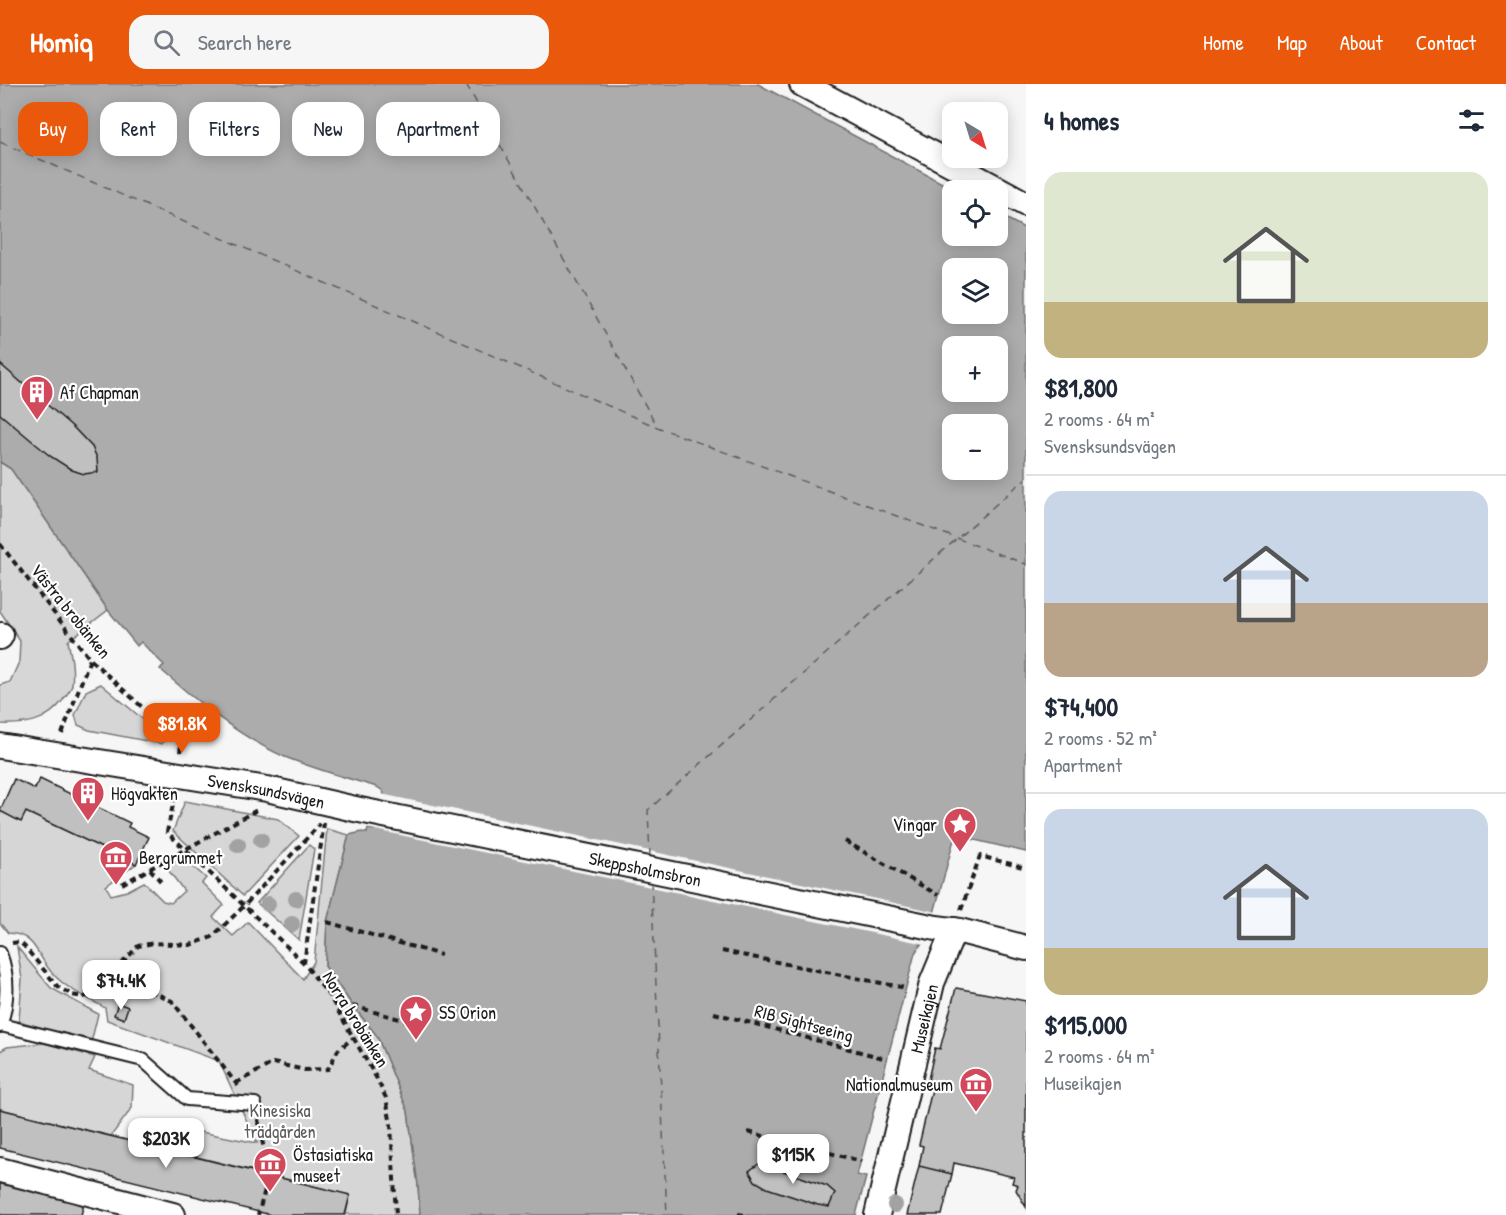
<!DOCTYPE html>
<meta charset="utf-8">
<style>
body{margin:0;font-family:"Patrick Hand",sans-serif;background:#f6f6f7;color:#1f2937;height:100vh;display:flex;flex-direction:column;font-size:22px;white-space:nowrap}
*{box-sizing:border-box;margin:0}
p{font-size:20px;color:#747a83}
.icon{flex:none;width:33px;height:33px;fill:none;stroke:currentColor;stroke-width:2;stroke-linecap:round;stroke-linejoin:round}
.map{position:relative;flex:1;overflow:hidden}
.panel{display:flex;flex-direction:column;background:#fff;width:480px}
.panel>*{flex:none}
.guide{position:absolute;left:18px;top:18px;width:570px;height:54px;display:flex;gap:12px}
.needle{width:39px;rotate:142deg}
.tools{position:absolute;left:942px;top:18px;display:grid;gap:12px}
.tools a{display:grid;place-items:center;width:66px;height:66px;border-radius:12px;background:#fff;box-shadow:0 3px 15px #0003;font-size:30px}
.price{position:absolute;translate:-50% -51px;padding:0 14px;border-radius:12px;background:#fff;color:#222;font-size:20px;line-height:39px;filter:drop-shadow(0 2px 3px #0008)}
.price::after{content:'';position:absolute;left:50%;top:36px;width:18px;height:14px;margin-left:-9px;background:inherit;clip-path:polygon(0 0,100% 0,50% 100%)}
.price.current{background:#ea580c;color:#fff}
ul{padding:0;list-style:none}
li{display:grid;align-content:center;gap:12px;height:318px;padding:0 18px}
li+li{border-top:2px solid #e0e1e3}
li span{display:grid;place-items:center;height:186px;border-radius:18px;color:#555}
li>.icon{margin-inline-start:auto}
span .icon{width:108px;height:108px;fill:#fffc;stroke-width:1}
li b{font-size:26px}
h2{display:flex;justify-content:space-between;align-items:center;height:72px;padding:0 18px;font-size:26px}
.tag{padding:0 21px;border-radius:18px;background:#fff;box-shadow:0 3px 15px #0003;font-size:21px;line-height:54px}
.tag.current{background:#ea580c;color:#fff}
header{display:flex;align-items:center;gap:36px;box-sizing:border-box;height:84px;padding:0 30px;background:#ea580c;color:#fff}
header strong{font-size:28px}
nav{display:flex;gap:33px;margin-inline-start:auto;font-size:21px}
.search{width:420px;height:54px;background:#f6f6f7;display:flex;align-items:center;gap:15px;box-sizing:border-box;padding:0 21px;border-radius:18px;color:#747a83;font-size:22px}
main{display:flex;flex:1;min-height:0}
.map>svg:first-child{display:block}
.green{fill:#d6d6d6;stroke:#797979;stroke-width:1.5}
.water{fill:#acacac;stroke:#727272;stroke-width:1.5;fill-rule:evenodd}
.pier{fill:#f6f6f6}
.lines{fill:none;stroke-linecap:round;stroke-linejoin:round}
.ferry{stroke:#5d5d5d;stroke-width:1.5;stroke-dasharray:8 6;stroke-linecap:butt}
.building{fill:#c0c0c0;stroke:#1c1c1c;stroke-width:1.5}
.lane-casing{stroke:#1c1c1c;stroke-width:16}
.street-casing{stroke:#1c1c1c;stroke-width:28}
.path{stroke:#1c1c1c;stroke-width:4;stroke-dasharray:6 4.5;stroke-linecap:butt}
.lane{stroke:#fff;stroke-width:12}
.street{stroke:#fff;stroke-width:24}
.tree{fill:#a2a2a2}
.labels{text-anchor:middle;dominant-baseline:central;stroke-width:4.5;stroke-linejoin:round;paint-order:stroke}
.poi-label{font-size:18px;fill:#1c1c1c;stroke:#fff;text-anchor:start}
.street-label{font-size:18px;fill:#1c1c1c;stroke:#fff}
.park-label{font-size:18px;fill:#5d5d5d;stroke:#fff}
</style>
<header>
<strong>Homiq</strong>
<div class="search"><svg class="icon" aria-label="search" viewBox="0 0 24 24"><circle cx="10" cy="10" r="6"/><path d="M15 15l6 6"/></svg>Search here</div>
<nav><a>Home</a><a>Map</a><a>About</a><a>Contact</a></nav>
</header>
<main>
<div class="map">
<svg width="1026" height="1131" viewBox="0 0 1026 1131">
<rect width="100%" height="100%" fill="#f6f6f6"/>
<filter id="ink" filterUnits="userSpaceOnUse"><feTurbulence type="fractalNoise" baseFrequency=".0167" numOctaves="2"/><feDisplacementMap in="SourceGraphic" scale="12" xChannelSelector="R" yChannelSelector="G"/><feConvolveMatrix kernelMatrix="1 2 1 2 8 2 1 2 1" color-interpolation-filters="sRGB"/></filter>
<g filter="url(#ink)">
<path class="green" d="M0 378 11 385 108 526 68 557C71 571 74 585 72 600 72 605 66 611 63 616 47 638 26 641 0 640V601L10 598 19 578 20 557 0 527Z
M101 600 165 654 162 660 89 646 78 641 75 631 86 607Z
M185 717 278 735 299 752 243 812 173 747Z
M0 727 21 737 26 728 136 780 106 802 111 811 127 807 144 798 163 817 171 819 184 807 166 783 183 774 206 794 202 799 224 821 213 833 233 852 248 838 303 895 314 878 327 745 349 751 327 838 325 882 353 922 377 952 408 1027 418 1101 420 1131 346 1130 350 1111 137 1058 133 1050 138 1043 167 1050 180 1044 257 1059 219 977 107 936 105 924C88 914 68 906 54 891 37 874 37 850 8 849L0 839Z
M309 761 314 765 299 856 257 819Z
M17 863 51 904 98 930 91 959 19 937 22 895Z
M44 959 95 973 89 986 133 1001 132 1024 111 1052 0 1025V967L7 963Z"/>
<path class="water" d="M0 0H758L955 106H952V152H998V130L1026 145V768L962 753 956 754 953 759 933 833 927 852 915 869 857 1091 866 1093 856 1131H420L418 1101 408 1027 377 952 353 922 325 882 327 838 349 751 362 748 367 749 368 745 374 746 384 711 383 707 377 703C346 694 315 685 285 673 239 653 198 618 160 585L164 581 141 558 137 562 108 526 11 385 0 378ZM952 184H998V230H952ZM952 262H998V308H952ZM952 340H998V386H952Z"/>
<path class="pier" d="M381 710 937 828 936 834 925 860 366 744 372 743Z"/>
<g class="lines">
<path class="ferry" d="M466 0 657 342
M0 58 657 343 1026 480
M650 773 648 726 1026 394
M651 796 667 1131"/>
</g>
<path class="building" d="M0 280 74 344 92 363 97 374 98 388 84 390 72 386 50 372 0 330Z
M14 695 35 705 40 695 130 739 128 743 149 753 136 780 26 728 21 738 0 727Z
M956 904 1026 917V1123L1016 1106 1018 1101 1012 1099 1014 1093 954 1079 952 1090 919 1082 923 1062 919 1061 934 997 928 996 935 964 940 965Z
M118 919 128 923 124 935 114 931Z
M0 1025 350 1111 345 1131H271L0 1064Z
M760 1079 827 1102 835 1109 829 1123 818 1121 767 1104 755 1097 749 1087Z
M919 1082 952 1090 942 1131H907Z
M0 1095 85 1116 81 1131H0Z"/>
<g class="lines">
<g class="lane-casing">
<path id="lane" d="M0 869C9 893 8 918 0 942
M1 941 143 976 187 1015 255 1020"/>
</g>
<g class="street-casing">
<g id="street">
<path d="M802 0 1026 120"/>
<path d="M0 553 1 551"/>
<path id="s1" d="M0 662 267 705 355 725 936 844 960 847 1026 864"/>
<path d="M0 1086 173 1131"/>
<path id="s2" d="M877 1131 932 899 954 846"/>
</g>
</g>
<path class="path" d="M0 460 90 575 181 659 180 669
M62 650 90 575
M175 712 167 748 304 879
M324 739 304 879 330 913 377 995 386 1014 391 1041 396 1131
M845 757 938 811
M150 785 163 800
M122 800 257 726
M961 826 980 772 1026 784
M327 838 441 871
M12 859 19 858 24 862 58 903 72 911 84 913 96 908 138 862 154 859 190 861 212 853 244 822 320 740
M722 867 906 904
M110 894 149 906 172 917 238 1002
M353 922 425 942
M714 929 887 975
M236 999 273 979 305 986 328 985 338 966 353 954
M258 1035 269 1091 258 1131
M748 1048 861 1077
M738 1130 744 1131"/>
<use href="#lane" class="lane"/>
<use href="#street" class="street"/>
</g>
<g class="tree">
<circle cx="261" cy="756" r="8"/>
<circle cx="238" cy="761" r="8"/>
<circle cx="296" cy="815" r="8"/>
<circle cx="268" cy="820" r="8"/>
<circle cx="292" cy="840" r="8"/>
<circle cx="895" cy="1121" r="8"/>
</g>
</g>
<defs>
<g id="building-pin" transform="scale(1.725)"><path d="M0 17L-7.5 6A9.5 9.5 0 1 1 7.5 6Z" fill="#d1495b" stroke="#fff"/><path d="M-4-6H4V6H1V3H-1V6H-4ZM-2.5-4.3h1.7v1.8h-1.7ZM.8-4.3h1.7v1.8H.8ZM-2.5-1h1.7V.8h-1.7ZM.8-1h1.7V.8H.8Z" fill="#fff"/></g>
<g id="sight-pin" transform="scale(1.725)"><path d="M0 17L-7.5 6A9.5 9.5 0 1 1 7.5 6Z" fill="#d1495b" stroke="#fff"/><path d="M0-6L1.8-2.2L6-1.7L2.9 1.2L3.7 5.4L0 3.3L-3.7 5.4L-2.9 1.2L-6-1.7L-1.8-2.2Z" fill="#fff"/></g>
<g id="museum-pin" transform="scale(1.725)"><path d="M0 17L-7.5 6A9.5 9.5 0 1 1 7.5 6Z" fill="#d1495b" stroke="#fff"/><path d="M0-6L6-3V-2H-6V-3ZM-5-1h2V3h-2ZM-1-1h2V3h-2ZM3-1h2V3H3ZM-6 4H6V6H-6Z" fill="#fff"/></g>
</defs>
<g fill-rule="evenodd">
<use href="#building-pin" x="37" y="308"/>
<use href="#building-pin" x="88" y="709"/>
<use href="#sight-pin" x="960" y="740"/>
<use href="#museum-pin" x="116" y="773"/>
<use href="#sight-pin" x="416" y="928"/>
<use href="#museum-pin" x="976" y="1000"/>
<use href="#museum-pin" x="270" y="1080"/>
</g>
<g class="labels">
<g class="poi-label">
<text x="60" y="308">Af Chapman</text>
<text x="111" y="709">Högvakten</text>
<text x="937" y="740" text-anchor="end">Vingar</text>
<text x="139" y="773">Bergrummet</text>
<text x="439" y="928">SS Orion</text>
<text x="953" y="1000" text-anchor="end">Nationalmuseum</text>
<text x="293" y="1070">Östasiatiska<tspan x="293" dy="21">museet</tspan></text>
</g>
<g class="street-label">
<text transform="translate(71 527) rotate(51)">Västra brobänken</text>
<text stroke="none"><textPath href="#s1" startOffset="270">Svensksundsvägen</textPath></text>
<text stroke="none"><textPath href="#s1" startOffset="657">Skeppsholmsbron</textPath></text>
<text transform="translate(356 935) rotate(58)">Norra brobänken</text>
<text stroke="none"><textPath href="#s2" startOffset="202">Museikajen</textPath></text>
<text transform="translate(804 939) rotate(15)">RIB Sightseeing</text>
</g>
<g class="park-label">
<text x="280" y="1026">Kinesiska<tspan x="280" dy="21">trädgården</tspan></text>
</g>
</g>
</svg>
<div class="tools">
<a><svg class="needle" viewBox="-14 -14 28 28"><path d="M0-13l5 13h-10z" fill="#e53935"/><path d="M0 13l5-13h-10z" fill="#747a83"/></svg></a>
<a><svg class="icon" aria-label="locate" viewBox="0 0 24 24"><circle cx="12" cy="12" r="6"/><path d="M12 2v4M12 18v4M2 12h4M18 12h4"/></svg></a>
<a><svg class="icon" aria-label="layers" viewBox="0 0 24 24"><path d="M12 4l9 5-9 5-9-5zM3 14l9 5 9-5"/></svg></a>
<a>+</a>
<a>−</a>
</div>
<b class="price current" style="left:182px;top:670px">$81.8K</b>
<b class="price" style="left:121px;top:927px">$74.4K</b>
<b class="price" style="left:166px;top:1085px">$203K</b>
<b class="price" style="left:793px;top:1101px">$115K</b>
<div class="guide">
<a class="tag current">Buy</a>
<a class="tag">Rent</a>
<a class="tag">Filters</a>
<a class="tag">New</a>
<a class="tag">Apartment</a>
</div>
</div>
<section class="panel">
<h2>4 homes<svg class="icon" aria-label="filters" viewBox="0 0 24 24"><path d="M4 7h16M4 17h16"/><circle cx="9" cy="7" r="2"/><circle cx="15" cy="17" r="2"/></svg></h2>
<ul>
<li><span style="background:linear-gradient(#dfe7d0 70%,#c2b280 0)"><svg class="icon" aria-label="home" viewBox="0 0 24 24"><path d="M3 11l9-7 9 7M6 9v11h12V9"/></svg></span><div><b>$81,800</b><p>2 rooms · 64 m²</p><p>Svensksundsvägen</p></div></li>
<li><span style="background:linear-gradient(#c9d6e8 60%,#b9a48a 0)"><svg class="icon" aria-label="home" viewBox="0 0 24 24"><path d="M3 11l9-7 9 7M6 9v11h12V9"/></svg></span><div><b>$74,400</b><p>2 rooms · 52 m²</p><p>Apartment</p></div></li>
<li><span style="background:linear-gradient(#c9d6e8 75%,#c2b280 0)"><svg class="icon" aria-label="home" viewBox="0 0 24 24"><path d="M3 11l9-7 9 7M6 9v11h12V9"/></svg></span><div><b>$115,000</b><p>2 rooms · 64 m²</p><p>Museikajen</p></div></li>
</ul>
</section>
</main>
